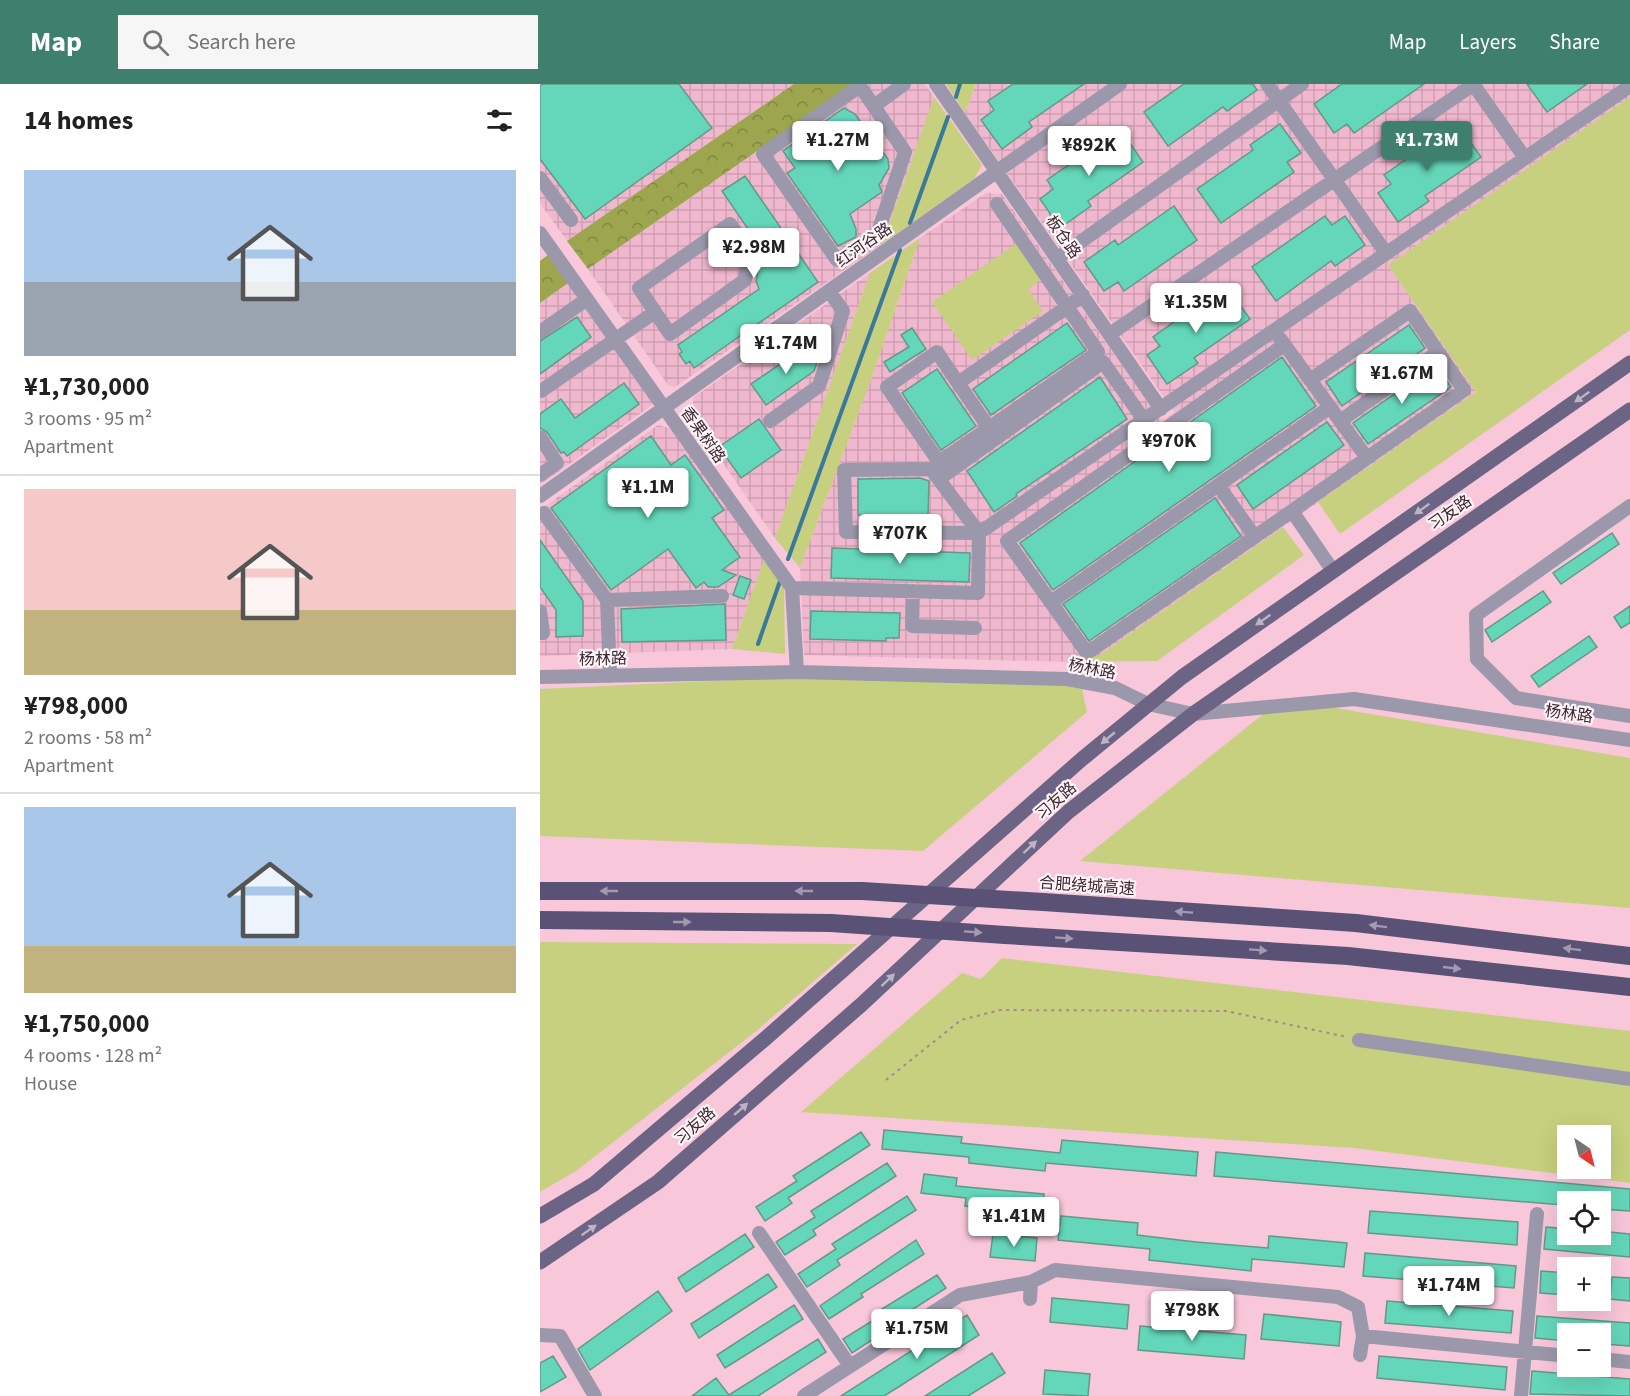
<!DOCTYPE html>
<meta charset="utf-8">
<style>
body{margin:0;font-family:"Source Sans 3","Noto Sans SC",sans-serif;background:#f6f6f6;color:#202124;height:100vh;display:flex;flex-direction:column;font-size:22px;white-space:nowrap}
*{box-sizing:border-box;margin:0}
p{font-size:20px;color:#757577}
.icon{flex:none;width:33px;height:33px;fill:none;stroke:currentColor;stroke-width:2;stroke-linecap:round;stroke-linejoin:round}
.map{position:relative;flex:1;overflow:hidden}
.sheet{display:flex;flex-direction:column;background:#fff;width:540px}
.sheet>*{flex:none}
.needle{width:39px;rotate:145deg}
.tools{position:absolute;left:1017px;top:1041px;display:grid;gap:12px}
.tools a{display:grid;place-items:center;width:54px;height:54px;border-radius:0px;background:#fff;box-shadow:0 6px 24px #0002;font-size:30px}
.price{position:absolute;translate:-50% -51px;padding:0 14px;border-radius:6px;background:#fff;color:#222;font-size:20px;line-height:39px;filter:drop-shadow(0 2px 3px #0008)}
.price::after{content:'';position:absolute;left:50%;top:36px;width:18px;height:14px;margin-left:-9px;background:inherit;clip-path:polygon(0 0,100% 0,50% 100%)}
.price.selected{background:#3f7f6e;color:#fff}
ul{padding:0;list-style:none}
li{display:grid;align-content:center;gap:12px;height:318px;padding:0 24px}
li+li{border-top:2px solid #e0e0e0}
li span{display:grid;place-items:center;height:186px;border-radius:0px;color:#555}
li>.icon{margin-inline-start:auto}
span .icon{width:108px;height:108px;fill:#fffc;stroke-width:1}
li b{font-size:26px}
h2{display:flex;justify-content:space-between;align-items:center;height:72px;padding:0 24px;font-size:26px}
header{display:flex;align-items:center;gap:36px;box-sizing:border-box;height:84px;padding:0 30px;background:#3f7f6e;color:#fff}
header strong{font-size:28px}
nav{display:flex;gap:33px;margin-inline-start:auto;font-size:21px}
.search{width:420px;height:54px;background:#f6f6f6;display:flex;align-items:center;gap:15px;box-sizing:border-box;padding:0 21px;border-radius:0px;color:#757577;font-size:22px}
main{display:flex;flex:1;min-height:0}
.map>svg:first-child{display:block}
.industrial{fill:url(#industrial-grid)}
.green{fill:#c7d07e;fill-rule:evenodd}
.forest{fill:url(#forest-crowns)}
.lines{fill:none;stroke-linecap:round;stroke-linejoin:round}
.stream{stroke:#3a799c;stroke-width:4}
.building{fill:#64d6b9;stroke:#649889;stroke-width:1.5}
.path{stroke:#a98592;stroke-width:2;stroke-dasharray:3 4.5;stroke-linecap:butt}
.minor{stroke:#9b98ab;stroke-width:14}
.major{stroke:#6b6484;stroke-width:15}
.highway{stroke:#595176;stroke-width:18}
.highway-bridge{stroke:#595176;stroke-width:18}
.oneway{fill:#bcb3c4}
.oneway2{fill:#a49ab0}
.labels{text-anchor:middle;dominant-baseline:central;stroke-width:4.5;stroke-linejoin:round;paint-order:stroke}
.street-label{font-size:16px;fill:#3b2930;stroke:#fff4f8}
</style>
<header>
<strong>Map</strong>
<div class="search"><svg class="icon" aria-label="search" viewBox="0 0 24 24"><circle cx="10" cy="10" r="6"/><path d="M15 15l6 6"/></svg>Search here</div>
<nav><a>Map</a><a>Layers</a><a>Share</a></nav>
</header>
<main>
<section class="sheet">
<h2>14 homes<svg class="icon" aria-label="filters" viewBox="0 0 24 24"><path d="M4 7h16M4 17h16"/><circle cx="9" cy="7" r="2"/><circle cx="15" cy="17" r="2"/></svg></h2>
<ul>
<li><span style="background:linear-gradient(#a9c7e8 60%,#9aa5b1 0)"><svg class="icon" aria-label="home" viewBox="0 0 24 24"><path d="M3 11l9-7 9 7M6 9v11h12V9"/></svg></span><div><b>¥1,730,000</b><p>3 rooms · 95 m²</p><p>Apartment</p></div></li>
<li><span style="background:linear-gradient(#f6c9c9 65%,#c2b280 0)"><svg class="icon" aria-label="home" viewBox="0 0 24 24"><path d="M3 11l9-7 9 7M6 9v11h12V9"/></svg></span><div><b>¥798,000</b><p>2 rooms · 58 m²</p><p>Apartment</p></div></li>
<li><span style="background:linear-gradient(#a9c7e8 75%,#c2b280 0)"><svg class="icon" aria-label="home" viewBox="0 0 24 24"><path d="M3 11l9-7 9 7M6 9v11h12V9"/></svg></span><div><b>¥1,750,000</b><p>4 rooms · 128 m²</p><p>House</p></div></li>
</ul>
</section>
<div class="map">
<svg width="1090" height="1312" viewBox="0 0 1090 1312">
<defs>
<pattern id="industrial-grid" width="8" height="8" patternUnits="userSpaceOnUse" patternTransform="scale(1.5)"><rect width="8" height="8" fill="#f0b8ce"/><path d="M0 4h8M4 0v8" fill="none" stroke="#cf9eb1"/></pattern>
<pattern id="forest-crowns" width="20" height="18" patternUnits="userSpaceOnUse" patternTransform="scale(1.5)"><rect width="20" height="18" fill="#9da64e"/><path d="M2 6a3 3 0 1 1 6 0M12 15a3 3 0 1 1 6 0" fill="none" stroke="#818741"/></pattern>
</defs>
<rect width="100%" height="100%" fill="#f8c7d9"/>
<path class="industrial" d="M0 0H254L27 157 0 119Z
M313 0H385L394 13 342 160 135 303 128 301 48 185Z
M436 0H1090V13L848 181 936 308 558 572 529 571 530 578 264 571 260 484 333 290 380 154 446 109 462 110 621 337 635 329 425 29Z
M330 189 235 454 150 332 154 313Z
M31 197 113 312 112 321 0 401V219Z
M118 341 132 345 224 476 192 565 0 572V426Z"/>
<path class="green" d="M406 0H436L425 29Z
M394 13 442 81 434 95 342 160Z
M1090 13V246L800 450 778 418 936 308 848 181Z
M380 154 333 290 260 484 235 454 330 189Z
M477 159 502 195 488 205 503 227 432 276 392 218Z
M743 443 764 471 617 577 530 578 529 571 558 572Z
M224 476 244 504 245 570 192 565Z
M299 591 506 598 542 605 547 628 383 767 0 752V605Z
M742 615 1090 674V824L540 777Z
M0 858 317 860 215 948 36 1087 0 1108Z
M462 874 1090 947V1099L814 1064 261 1028 422 889 441 895ZM1028 1052H1060V1084H1028Z"/>
<path class="forest" d="M254 0H313L48 185 27 157Z
M9 170 31 197 0 219V177Z"/>
<g class="lines">
<path class="stream" d="M416 13 420 0
M370 139 408 33
M248 475 360 166
M218 560 240 497"/>
</g>
<path class="building" d="M3 0H139L172 44 45 135 0 75V2Z
M473 0H544L489 38 492 43 462 65 441 36 454 26 448 17Z
M644 0H713L717 6 687 27 683 23 628 62 604 28Z
M802 0H884L814 49 807 40 794 49 774 20Z
M987 0H1047L1007 28Z
M304 24 315 30 348 75 349 84 339 101 342 108 310 130 316 145V153L298 162 247 89 255 84 243 67Z
M917 39 941 73 885 112 889 117 858 138 838 109 851 100 844 91Z
M740 40 761 69 747 78 754 88 681 139 657 105 713 66 710 61Z
M580 45 603 78 548 117 551 122 520 144 500 115 513 105 507 96Z
M205 92 278 198 154 284 150 277 146 280 139 270 142 268 138 261 219 205 216 197 219 182 225 170 182 107Z
M634 122 657 156 584 207 578 198 564 207 544 178 575 156 578 161Z
M785 132 792 141 805 132 825 161 795 182 791 177 736 217 712 183Z
M686 201 710 235 654 274 658 279 627 300 607 271 620 262 613 253Z
M37 233 51 253 0 290V257Z
M527 239 546 266 451 331 433 305Z
M869 241 885 264 802 322 786 298Z
M372 244 386 265 350 288 344 278 369 263 361 251Z
M268 261 278 275 274 287 226 321 211 300Z
M742 273 776 322 513 506 480 459Z
M896 281 911 303 828 360 813 339Z
M397 285 436 342 401 366 362 309Z
M560 293 587 335 476 410 477 412 454 428 427 387Z
M84 299 99 320 27 372 24 368 21 369 7 348 0 344V330L21 315 35 334Z
M219 335 241 366 201 394 179 363Z
M787 338 804 361 713 425 697 401Z
M111 352 131 381 145 371 184 426 172 434 200 473 182 486 196 491 178 503H168L164 498 156 504 128 465 71 506 11 424Z
M380 394 389 397 388 431H318V395Z
M675 414 701 452 549 557 523 520Z
M1072 449 1079 460 1021 500 1013 489Z
M0 456 43 517V552L16 553V526L0 503Z
M292 464 430 469 429 498 291 494Z
M200 492 211 496 204 515 193 511Z
M1003 507 1011 518 952 558 945 546Z
M185 520 186 556 82 558 81 525Z
M1090 522V539L1081 544 1074 533Z
M271 527 360 529 359 554H346V557L270 555Z
M1049 552 1057 563 999 603 991 592Z
M344 1046 422 1053 421 1059 520 1069 522 1056 658 1068 656 1092 506 1079 505 1087 429 1079V1073L342 1065Z
M321 1048 330 1061 248 1114 252 1119 225 1137 216 1123 257 1097 253 1092Z
M676 1068 1090 1105V1127L1060 1125V1118H1024L1023 1121 674 1092Z
M347 1079 356 1092 273 1146 276 1151 245 1171 236 1158 275 1133 271 1127Z
M384 1090 417 1094 416 1102 504 1110 502 1130 425 1122 426 1114 381 1109Z
M367 1112 376 1126 297 1176 300 1181 267 1203 258 1190 296 1165 292 1160Z
M830 1127 978 1138 977 1161 828 1149Z
M521 1132 598 1139 597 1151 656 1158 728 1164 729 1152 807 1159 804 1183 712 1175 711 1187 609 1176 610 1165 518 1156Z
M1006 1143 1028 1145V1150H1060V1147L1090 1150V1173L1004 1165Z
M205 1150 214 1163 146 1208 138 1194Z
M453 1150 497 1154 495 1177 450 1173Z
M376 1156 384 1170 321 1210 323 1213 289 1235 280 1222Z
M825 1169 976 1182 974 1204 823 1192Z
M1001 1187 1028 1189V1211L1000 1209Z
M228 1190 237 1203 159 1254 151 1240Z
M397 1191 406 1204 342 1245 344 1248 312 1269 303 1255 345 1229 342 1225Z
M1072 1193 1090 1194V1217L1070 1215Z
M118 1207 132 1227 50 1286 38 1265Z
M512 1214 589 1221 587 1245 510 1238Z
M847 1217 973 1227 971 1249 845 1239Z
M254 1221 263 1235 185 1284 177 1271Z
M724 1230 801 1238 799 1262 721 1255Z
M427 1231 439 1251 360 1302 344 1312H301Z
M997 1232 1090 1239V1262L1064 1260 1065 1250H1028V1257L995 1254Z
M600 1242 706 1251 704 1275 598 1266Z
M278 1255 286 1268 218 1312H152L176 1294 189 1311Z
M452 1269 465 1289 428 1312H385Z
M13 1272 26 1293 0 1308V1279Z
M839 1272 967 1283 965 1306 837 1294Z
M505 1286 550 1290 548 1312 503 1310Z
M992 1287 1090 1295V1312L990 1310Z"/>
<g class="lines">
<path class="path" d="M346 996 421 936 460 926 686 927 807 953"/>
<path class="minor" d="M396 0 621 325
M727 0 846 169
M933 0 985 74
M320 2 365 68 337 151 297 176 223 70Z
M334 22 364 0
M0 94 31 136
M457 120 558 268 449 344 418 299 527 223 543 211
M0 149 252 504 257 588
M518 174 762 0
M0 248 47 215
M570 250 934 0
M739 253 827 374 924 306 870 227 770 296
M744 261 467 457 547 569 752 427
M418 299 397 268 347 303 399 378 449 344
M1 307 115 228 130 250 205 196 209 166 190 140 99 204 115 228
M230 337 279 302 303 227 289 207
M800 337 898 268
M0 353 17 379 0 391
M399 395 563 278 604 336
M678 401 715 453
M0 412 580 0
M1090 422 936 531 937 575 976 614 1090 632
M4 429 67 516
M793 487 752 427 827 374
M252 504 438 509 439 449 391 385 304 386 306 448 439 449 1090 2
M373 507 372 542 435 544
M511 518 790 323
M0 527 3 549H0
M70 592 67 516 182 512
M0 593 257 588 527 595 575 604 608 620 653 630 814 615 1090 656
M819 956 1090 995
M219 1149 310 1282
M490 1215 491 1198
M0 1251 20 1252 55 1312
M820 1271 823 1252
M1060 1275 1090 1278
M264 1312 420 1211 491 1198 515 1186 798 1213 818 1223 823 1252 1028 1272
M981 1312 997 1130"/>
<path class="major" d="M0 1132 54 1100 226 954 542 675 642 593 1090 279
M0 1178 118 1098 321 921 528 728 653 630 1090 326"/>
<path class="highway" d="M0 807H322
M503 818 816 839 1090 872
M0 836 291 839
M465 851 808 872 1090 903"/>
<path class="highway-bridge" d="M322 807 503 818
M291 839 465 851"/>
</g>
<defs><path id="oneway-solid" d="M-6-.8H1V-3.2L6.5 0L1 3.2V.8H-6Z" transform="scale(1.5)"/></defs>
<g class="oneway">
<use href="#oneway-solid" transform="translate(1042 313) rotate(145)"/>
<use href="#oneway-solid" transform="translate(882 425) rotate(145)"/>
<use href="#oneway-solid" transform="translate(723 536) rotate(145)"/>
<use href="#oneway-solid" transform="translate(568 654) rotate(140)"/>
<use href="#oneway-solid" transform="translate(490 763) rotate(-43)"/>
<use href="#oneway-solid" transform="translate(348 896) rotate(-43)"/>
<use href="#oneway-solid" transform="translate(201 1025) rotate(-41)"/>
<use href="#oneway-solid" transform="translate(49 1146) rotate(-35)"/>
</g>
<g class="oneway2">
<use href="#oneway-solid" transform="translate(69 807) rotate(180)"/>
<use href="#oneway-solid" transform="translate(264 807) rotate(180)"/>
<use href="#oneway-solid" transform="translate(644 828) rotate(-176)"/>
<use href="#oneway-solid" transform="translate(142 838)"/>
<use href="#oneway-solid" transform="translate(838 842) rotate(-173)"/>
<use href="#oneway-solid" transform="translate(433 848) rotate(4)"/>
<use href="#oneway-solid" transform="translate(524 854) rotate(4)"/>
<use href="#oneway-solid" transform="translate(1032 865) rotate(-173)"/>
<use href="#oneway-solid" transform="translate(718 866) rotate(4)"/>
<use href="#oneway-solid" transform="translate(912 884) rotate(6)"/>
</g>
<g class="labels">
<g class="street-label">
<text transform="translate(523 153) rotate(55)">板仓路</text>
<text transform="translate(324 161) rotate(-35)">红河谷路</text>
<text transform="translate(163 351) rotate(55)">香果树路</text>
<text transform="translate(910 429) rotate(-35)">习友路</text>
<text transform="translate(63 575) rotate(-1)">杨林路</text>
<text transform="translate(552 585) rotate(11)">杨林路</text>
<text transform="translate(1029 630) rotate(8)">杨林路</text>
<text transform="translate(516 717) rotate(-41)">习友路</text>
<text transform="translate(547 802) rotate(4)">合肥绕城高速</text>
<text transform="translate(155 1042) rotate(-41)">习友路</text>
</g>
</g>
</svg>
<div class="tools">
<a><svg class="needle" viewBox="-14 -14 28 28"><path d="M0-13l5 13h-10z" fill="#e53935"/><path d="M0 13l5-13h-10z" fill="#757577"/></svg></a>
<a><svg class="icon" aria-label="locate" viewBox="0 0 24 24"><circle cx="12" cy="12" r="6"/><path d="M12 2v4M12 18v4M2 12h4M18 12h4"/></svg></a>
<a>+</a>
<a>−</a>
</div>
<b class="price" style="left:298px;top:88px">¥1.27M</b>
<b class="price selected" style="left:887px;top:88px">¥1.73M</b>
<b class="price" style="left:549px;top:93px">¥892K</b>
<b class="price" style="left:214px;top:195px">¥2.98M</b>
<b class="price" style="left:656px;top:250px">¥1.35M</b>
<b class="price" style="left:246px;top:291px">¥1.74M</b>
<b class="price" style="left:862px;top:321px">¥1.67M</b>
<b class="price" style="left:629px;top:389px">¥970K</b>
<b class="price" style="left:108px;top:435px">¥1.1M</b>
<b class="price" style="left:360px;top:481px">¥707K</b>
<b class="price" style="left:474px;top:1164px">¥1.41M</b>
<b class="price" style="left:909px;top:1233px">¥1.74M</b>
<b class="price" style="left:652px;top:1258px">¥798K</b>
<b class="price" style="left:377px;top:1276px">¥1.75M</b>
</div>
</main>
